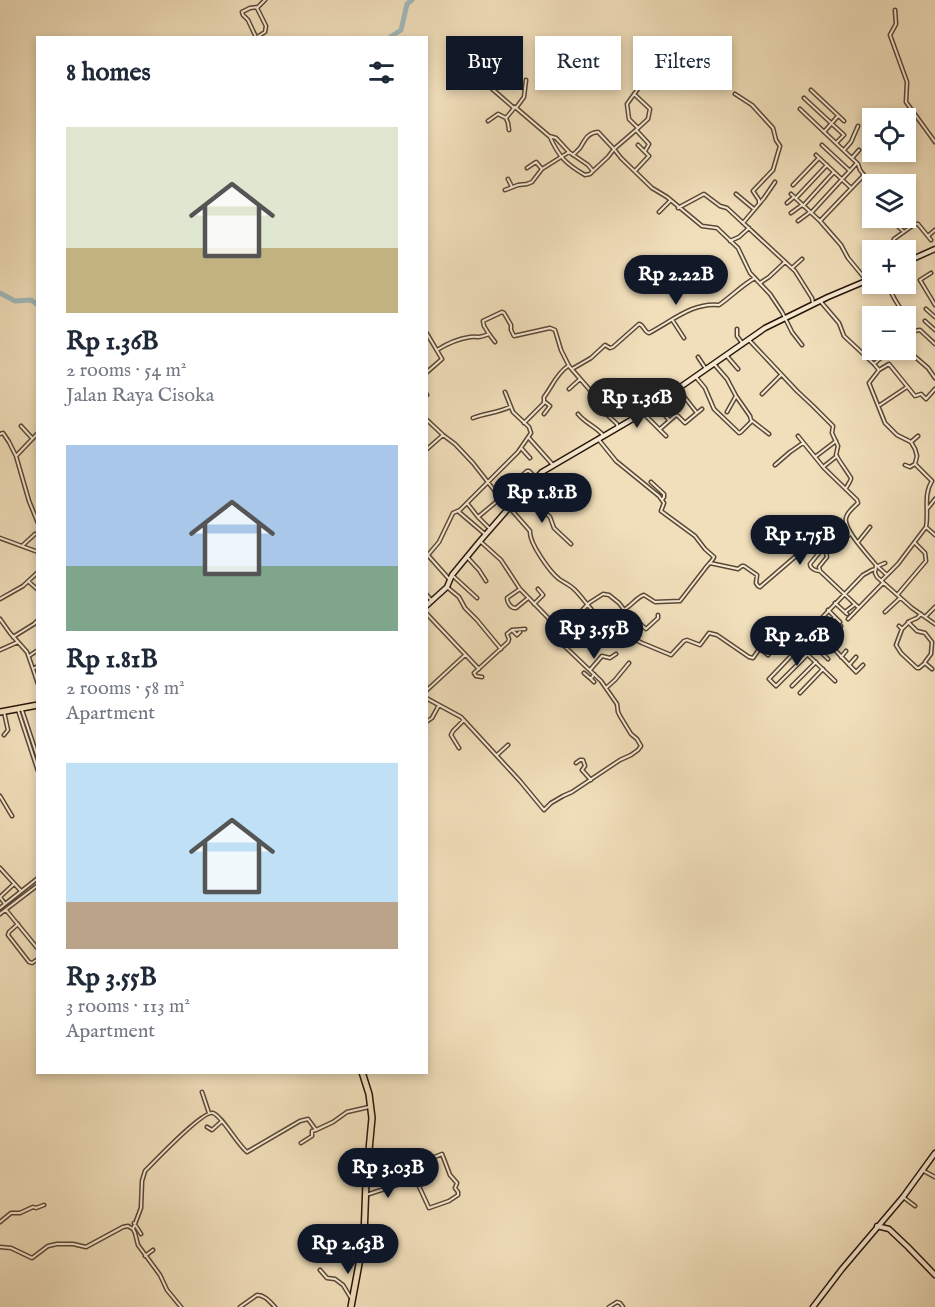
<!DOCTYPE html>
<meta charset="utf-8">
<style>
body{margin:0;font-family:"IM FELL English",serif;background:#f6f6f7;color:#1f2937;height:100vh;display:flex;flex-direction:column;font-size:22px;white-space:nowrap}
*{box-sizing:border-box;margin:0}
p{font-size:20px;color:#747a83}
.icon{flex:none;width:33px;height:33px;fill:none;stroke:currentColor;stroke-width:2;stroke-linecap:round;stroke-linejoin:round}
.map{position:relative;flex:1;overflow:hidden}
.details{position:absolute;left:36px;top:36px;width:392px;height:1038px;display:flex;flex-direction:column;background:#fff;border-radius:0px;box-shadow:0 3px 9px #0003}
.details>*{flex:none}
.top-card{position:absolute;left:446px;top:36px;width:399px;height:54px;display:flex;gap:12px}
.fabs{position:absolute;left:862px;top:108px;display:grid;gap:12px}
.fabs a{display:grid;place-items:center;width:54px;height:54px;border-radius:0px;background:#fff;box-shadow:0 3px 9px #0003;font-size:30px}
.price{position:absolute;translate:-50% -51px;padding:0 14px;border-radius:21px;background:#111827;color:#fff;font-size:20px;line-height:39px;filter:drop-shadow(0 2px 3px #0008)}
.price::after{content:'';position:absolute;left:50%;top:36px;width:18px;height:14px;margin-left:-9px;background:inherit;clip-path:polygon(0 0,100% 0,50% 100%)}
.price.active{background:#222;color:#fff}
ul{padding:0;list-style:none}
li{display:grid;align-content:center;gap:12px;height:318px;padding:0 30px}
li span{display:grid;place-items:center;height:186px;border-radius:0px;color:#555}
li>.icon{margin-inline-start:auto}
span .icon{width:108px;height:108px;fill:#fffc;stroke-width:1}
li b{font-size:26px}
h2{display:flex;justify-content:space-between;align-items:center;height:72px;padding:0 30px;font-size:26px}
.chip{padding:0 21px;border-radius:0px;background:#fff;box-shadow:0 3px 9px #0003;font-size:21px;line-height:54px}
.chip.active{background:#111827;color:#fff}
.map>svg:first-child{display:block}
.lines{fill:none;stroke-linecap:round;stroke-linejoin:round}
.river{stroke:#a0babb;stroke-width:5}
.street-casing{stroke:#5a4836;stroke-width:5}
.secondary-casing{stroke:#281509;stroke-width:7}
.highway-casing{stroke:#281509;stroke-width:8}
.street{stroke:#f6ead3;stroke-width:2}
.secondary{stroke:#f6ead3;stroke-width:4}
.highway{stroke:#f1dfbb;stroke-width:5}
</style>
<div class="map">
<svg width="935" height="1307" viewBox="0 0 935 1307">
<rect width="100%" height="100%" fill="#f1dfbb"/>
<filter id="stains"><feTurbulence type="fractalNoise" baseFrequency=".00333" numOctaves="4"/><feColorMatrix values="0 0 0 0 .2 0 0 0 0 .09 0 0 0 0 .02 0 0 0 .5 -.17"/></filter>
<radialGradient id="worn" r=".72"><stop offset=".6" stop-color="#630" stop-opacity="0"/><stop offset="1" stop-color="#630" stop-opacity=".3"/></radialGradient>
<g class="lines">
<path class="river" d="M389 38 401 30 407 4 412 0
M0 293 15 301 31 300 38 305"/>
<g class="street-casing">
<path id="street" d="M257 8 266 26 265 32 257 37
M895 10 896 24 890 35 907 82 906 102 935 142
M258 38 256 37 248 20 243 15 242 12 250 8 258 7 265 0
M490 87 514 108
M811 90 844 121
M634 94 650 109 648 119 636 130 649 144 645 151
M735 94 752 105 773 128 776 140 780 146 773 170 753 191 759 200V204
M804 98 844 135 836 143
M516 108 524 97 526 80
M800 109 858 164 860 170 864 175 820 221 841 245 848 258 867 281
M488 121 498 114 506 118
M638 128 629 119 627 104 640 86
M509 130 508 123 506 118 515 107 549 136 556 138 569 152
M824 132 838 116
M550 137C559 157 566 164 585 175L590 174 593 171
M822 145 850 171
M844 150 851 142 858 126
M573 155C575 153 578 150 580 148 585 140 587 133 598 132L614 149 636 130
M816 155 851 188
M852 158 859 150
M527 168 536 162 542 169
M635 171 649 156 638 145
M508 179 512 187
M793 185 818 159
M505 190 518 185 527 184 532 182 542 169 569 152 588 165 593 171 608 157 614 149 621 158 652 188 667 197 702 226 717 228 738 248 750 273 770 294 782 312 792 332 802 345
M736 194 754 209
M791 194 820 221
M796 198 827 165
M787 203 794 197
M803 206 834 172
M678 208 704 194 720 206 727 208 795 271 812 298 813 303
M659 212 670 201
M791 213 802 205
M811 213 857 163
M889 218 904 232
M798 221 810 212
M743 223 764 198 775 182
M928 236 935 230
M730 241 739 237 749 228
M896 250 892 245 894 239 915 224H918L931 240
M792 268 802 259
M931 273 920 280 935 305
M760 283 769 277 785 262
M887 284 894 298 905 316
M821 302 839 323 844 336 874 364 879 370 869 383 885 423 897 435 911 442 915 449 917 456 915 464 932 481C923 495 929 511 926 527L935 535
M926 309 935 317
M906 317 914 331 920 330 935 344
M673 321 684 338
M925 321 935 330
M737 329V336L743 344
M426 332 442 359 426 373
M489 334 484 326 483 321 502 312 504 313 511 325V330L514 336 550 328 555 330 561 350 569 366 589 389 601 409 617 424 618 428
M906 335 908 337 913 355 928 368 935 378
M749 340 797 391 813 406 833 426 832 433 838 446 836 455C838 459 850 476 851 478 851 481 847 486 846 488
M437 350C448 343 457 339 470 337 480 336 477 339 489 334L495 342
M726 355 738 369
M698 357 706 369
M714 364 727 379 736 396 727 412
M874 364 883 356 888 350
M572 369 591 358 605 345 610 348 613 347 639 324C644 325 644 332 649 333 672 321 693 302 719 305 732 296 742 285 755 278
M879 370 889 364 915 396 921 394 926 399 935 389
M695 376 705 388 714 409 739 433 741 432 752 421
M650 387 660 401
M569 389 580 379
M679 390 697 413 702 409
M426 393 427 395
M762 394 781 375
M736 396 750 416 751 420 769 434
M655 404 669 420
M880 405 907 387
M643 413 666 436
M544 414 550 406 545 402
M578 414C585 423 595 426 603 435
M473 418C485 413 498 413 510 407
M426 419 443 435
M524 423 544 403V397C552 387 556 374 568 366
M21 426 32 438
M660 429 676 415 678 416 685 423 697 413
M38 433 16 456 29 501 38 523
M0 434 3 433 9 442 16 456
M798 436 824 468 857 500 858 503C854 507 847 512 846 518 843 529 868 555 876 565L875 573 877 577 912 608 935 624
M529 438 553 465
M599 440 616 461 659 496 664 503 661 511 695 536 705 549 714 557C712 562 707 565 704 570L680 601 655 602 644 595C637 597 632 605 625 609
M911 442 918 436
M521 448 530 458
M426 450 443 435 455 444 473 463 494 490 530 531C529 543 550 572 559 579 565 583 570 585 575 590 583 598 589 608 597 615L601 618 607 617 622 631 632 638 642 643 671 655 684 641 687 640 700 645 709 633 717 635 749 657 753 658 760 648 773 635 790 651 863 575 872 570 876 569
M815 457 836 441
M775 465 790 452 803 443
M905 465 910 467 915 464
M823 467 837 456
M517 480 527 471H529L536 478
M651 482 664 494V497L662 500
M523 491 550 517 554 528 571 544
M467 503 478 517 490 529
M928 508 935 499
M478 517 501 498
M486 535 459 512 460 510 518 452 531 433 529 427 513 412 505 392
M0 538 38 552
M858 542 870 527
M22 546 35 534
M823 548 810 564C810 568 815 571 820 571L858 607
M426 553 450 580
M428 555 439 542 453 513 460 510
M467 557 479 570 486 581
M710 563 738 569 742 566H744L757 575 756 583 758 586 760 587 796 556 818 544 826 553 840 543 850 534
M876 565 887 575
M878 566 885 563
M820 571 819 567 827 557 826 553
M452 575 477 598
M882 580 898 564 926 527
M29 582 38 590
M447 587 459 597 465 608 477 620 501 649
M520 589 507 598C507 602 511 609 516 608L527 599
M426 594 432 601
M898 594 926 561 925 553 915 543
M0 599 23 586 38 572
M835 603 847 614
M534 604 543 595 538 589
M828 610 840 622
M845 612 854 605
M885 612 900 598
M426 613 479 669
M925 617 935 607
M0 619 10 633 27 652 33 669
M848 619 883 583
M804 621 834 649 838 645
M908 622 917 631 925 633 932 642 931 654 925 662
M557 626 572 621 589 603 603 594 609 595 619 603 629 616 635 619 646 629 658 618V615
M899 626 902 629 910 621 917 618 921 614
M781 629 835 681
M902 629 896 645 901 653 917 668H919L925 663 932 669
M512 630 517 635 520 632
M783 630 790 622 828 659
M818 634 835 617
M13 637 34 624 38 620
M826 642 841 626
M761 649 768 655 780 642
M834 649 856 672 863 665
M0 650 18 642
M790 651 788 652 792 655 769 679 776 686 808 654
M29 656 38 650
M841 657 846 651
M849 665 856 657
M38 666 33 669 38 684
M590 670 602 656 610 658 616 654
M584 673 591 679
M482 677 476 676 474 673 508 642 509 639 507 634 512 630 525 629
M594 682 591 679 594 674
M792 686 816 662
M606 688 615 680 629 663
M426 691 465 655
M800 693 823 669
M426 698 461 717 520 781 544 810 551 803 563 796 572 792 620 760 631 755 638 750 641 746 637 739 631 734 620 716 618 712 617 704 601 681 558 640 555 636 556 626 520 589 501 560 481 542
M18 710 38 771
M22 710 38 758
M4 712 8 730 4 735
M426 722 432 718 439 705
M459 748 451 735 453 731 464 720
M497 755 508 745
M576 763 580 760H583L585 766 582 770 591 780
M0 796 12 816
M0 868 21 891
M5 904 0 897 14 884
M0 908 38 878
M6 910 38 949
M0 914 38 885
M18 924 9 932 8 935 29 962 32 963 38 959
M202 1092 209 1113
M207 1127 212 1130 222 1121
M301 1143 312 1136V1131L316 1130
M922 1170 935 1177
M366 1182C380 1175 394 1167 410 1167L429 1208 449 1201 458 1195V1192L455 1188 457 1183 450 1175 442 1154 410 1167
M366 1195 403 1183
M903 1197 915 1206
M0 1222 11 1213H20L33 1207 36 1208 44 1205
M134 1223 141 1234
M0 1247 11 1248 32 1258 48 1246 57 1244H73L86 1247 123 1227 128 1226 133 1229
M145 1256 153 1250
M320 1270 327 1278 335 1279 343 1285 351 1298
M181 1307 167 1290 160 1275 138 1245 135 1233 133 1229 141 1208 142 1181 145 1171C154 1162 203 1110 213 1113 222 1116 237 1144 247 1152L300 1121 308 1119 316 1130 333 1122 347 1112 369 1107
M240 1307 257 1295C265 1295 270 1302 275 1307
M609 1307 617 1302 620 1303 623 1307"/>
</g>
<g class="secondary-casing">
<path id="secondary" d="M906 262 935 249
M426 606 447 587 452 575 480 541 521 494 542 472 643 413 765 328 828 297 873 278
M877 1226 889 1229 908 1247 935 1275
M813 1307 842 1269 903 1197 935 1153"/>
</g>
<g class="highway-casing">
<path id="highway" d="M0 712 38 705
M351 1307 364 1237 366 1182 372 1118 369 1094 362 1072"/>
</g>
<use href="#street" class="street"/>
<use href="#secondary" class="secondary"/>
<use href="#highway" class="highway"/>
</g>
<rect width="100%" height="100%" filter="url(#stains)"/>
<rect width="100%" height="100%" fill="url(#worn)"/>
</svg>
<div class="fabs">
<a><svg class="icon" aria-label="locate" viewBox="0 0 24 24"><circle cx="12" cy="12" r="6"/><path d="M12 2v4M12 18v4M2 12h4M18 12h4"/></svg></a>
<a><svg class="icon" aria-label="layers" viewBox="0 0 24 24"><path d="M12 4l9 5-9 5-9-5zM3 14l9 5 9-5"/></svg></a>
<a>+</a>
<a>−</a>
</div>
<b class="price" style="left:676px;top:306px">Rp 2.22B</b>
<b class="price active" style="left:637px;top:429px">Rp 1.36B</b>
<b class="price" style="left:542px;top:524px">Rp 1.81B</b>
<b class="price" style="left:800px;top:566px">Rp 1.75B</b>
<b class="price" style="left:594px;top:660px">Rp 3.55B</b>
<b class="price" style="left:797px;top:667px">Rp 2.6B</b>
<b class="price" style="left:388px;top:1199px">Rp 3.03B</b>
<b class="price" style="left:348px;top:1275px">Rp 2.63B</b>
<div class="top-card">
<a class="chip active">Buy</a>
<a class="chip">Rent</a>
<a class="chip">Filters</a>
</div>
<section class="details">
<h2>8 homes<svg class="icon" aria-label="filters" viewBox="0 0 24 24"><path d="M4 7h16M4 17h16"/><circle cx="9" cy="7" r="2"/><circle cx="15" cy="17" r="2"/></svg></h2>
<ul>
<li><span style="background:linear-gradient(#dfe7d0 65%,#c2b280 0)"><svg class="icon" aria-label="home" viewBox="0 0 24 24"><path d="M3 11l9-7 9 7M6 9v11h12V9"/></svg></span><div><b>Rp 1.36B</b><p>2 rooms · 54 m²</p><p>Jalan Raya Cisoka</p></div></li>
<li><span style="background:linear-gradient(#a9c7e8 65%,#7fa58c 0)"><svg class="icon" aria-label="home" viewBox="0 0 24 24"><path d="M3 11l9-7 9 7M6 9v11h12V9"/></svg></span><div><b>Rp 1.81B</b><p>2 rooms · 58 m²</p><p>Apartment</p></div></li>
<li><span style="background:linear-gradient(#bfe0f5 75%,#b9a48a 0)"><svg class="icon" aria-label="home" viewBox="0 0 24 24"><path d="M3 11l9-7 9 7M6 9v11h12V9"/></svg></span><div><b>Rp 3.55B</b><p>3 rooms · 113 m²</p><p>Apartment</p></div></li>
</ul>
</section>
</div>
